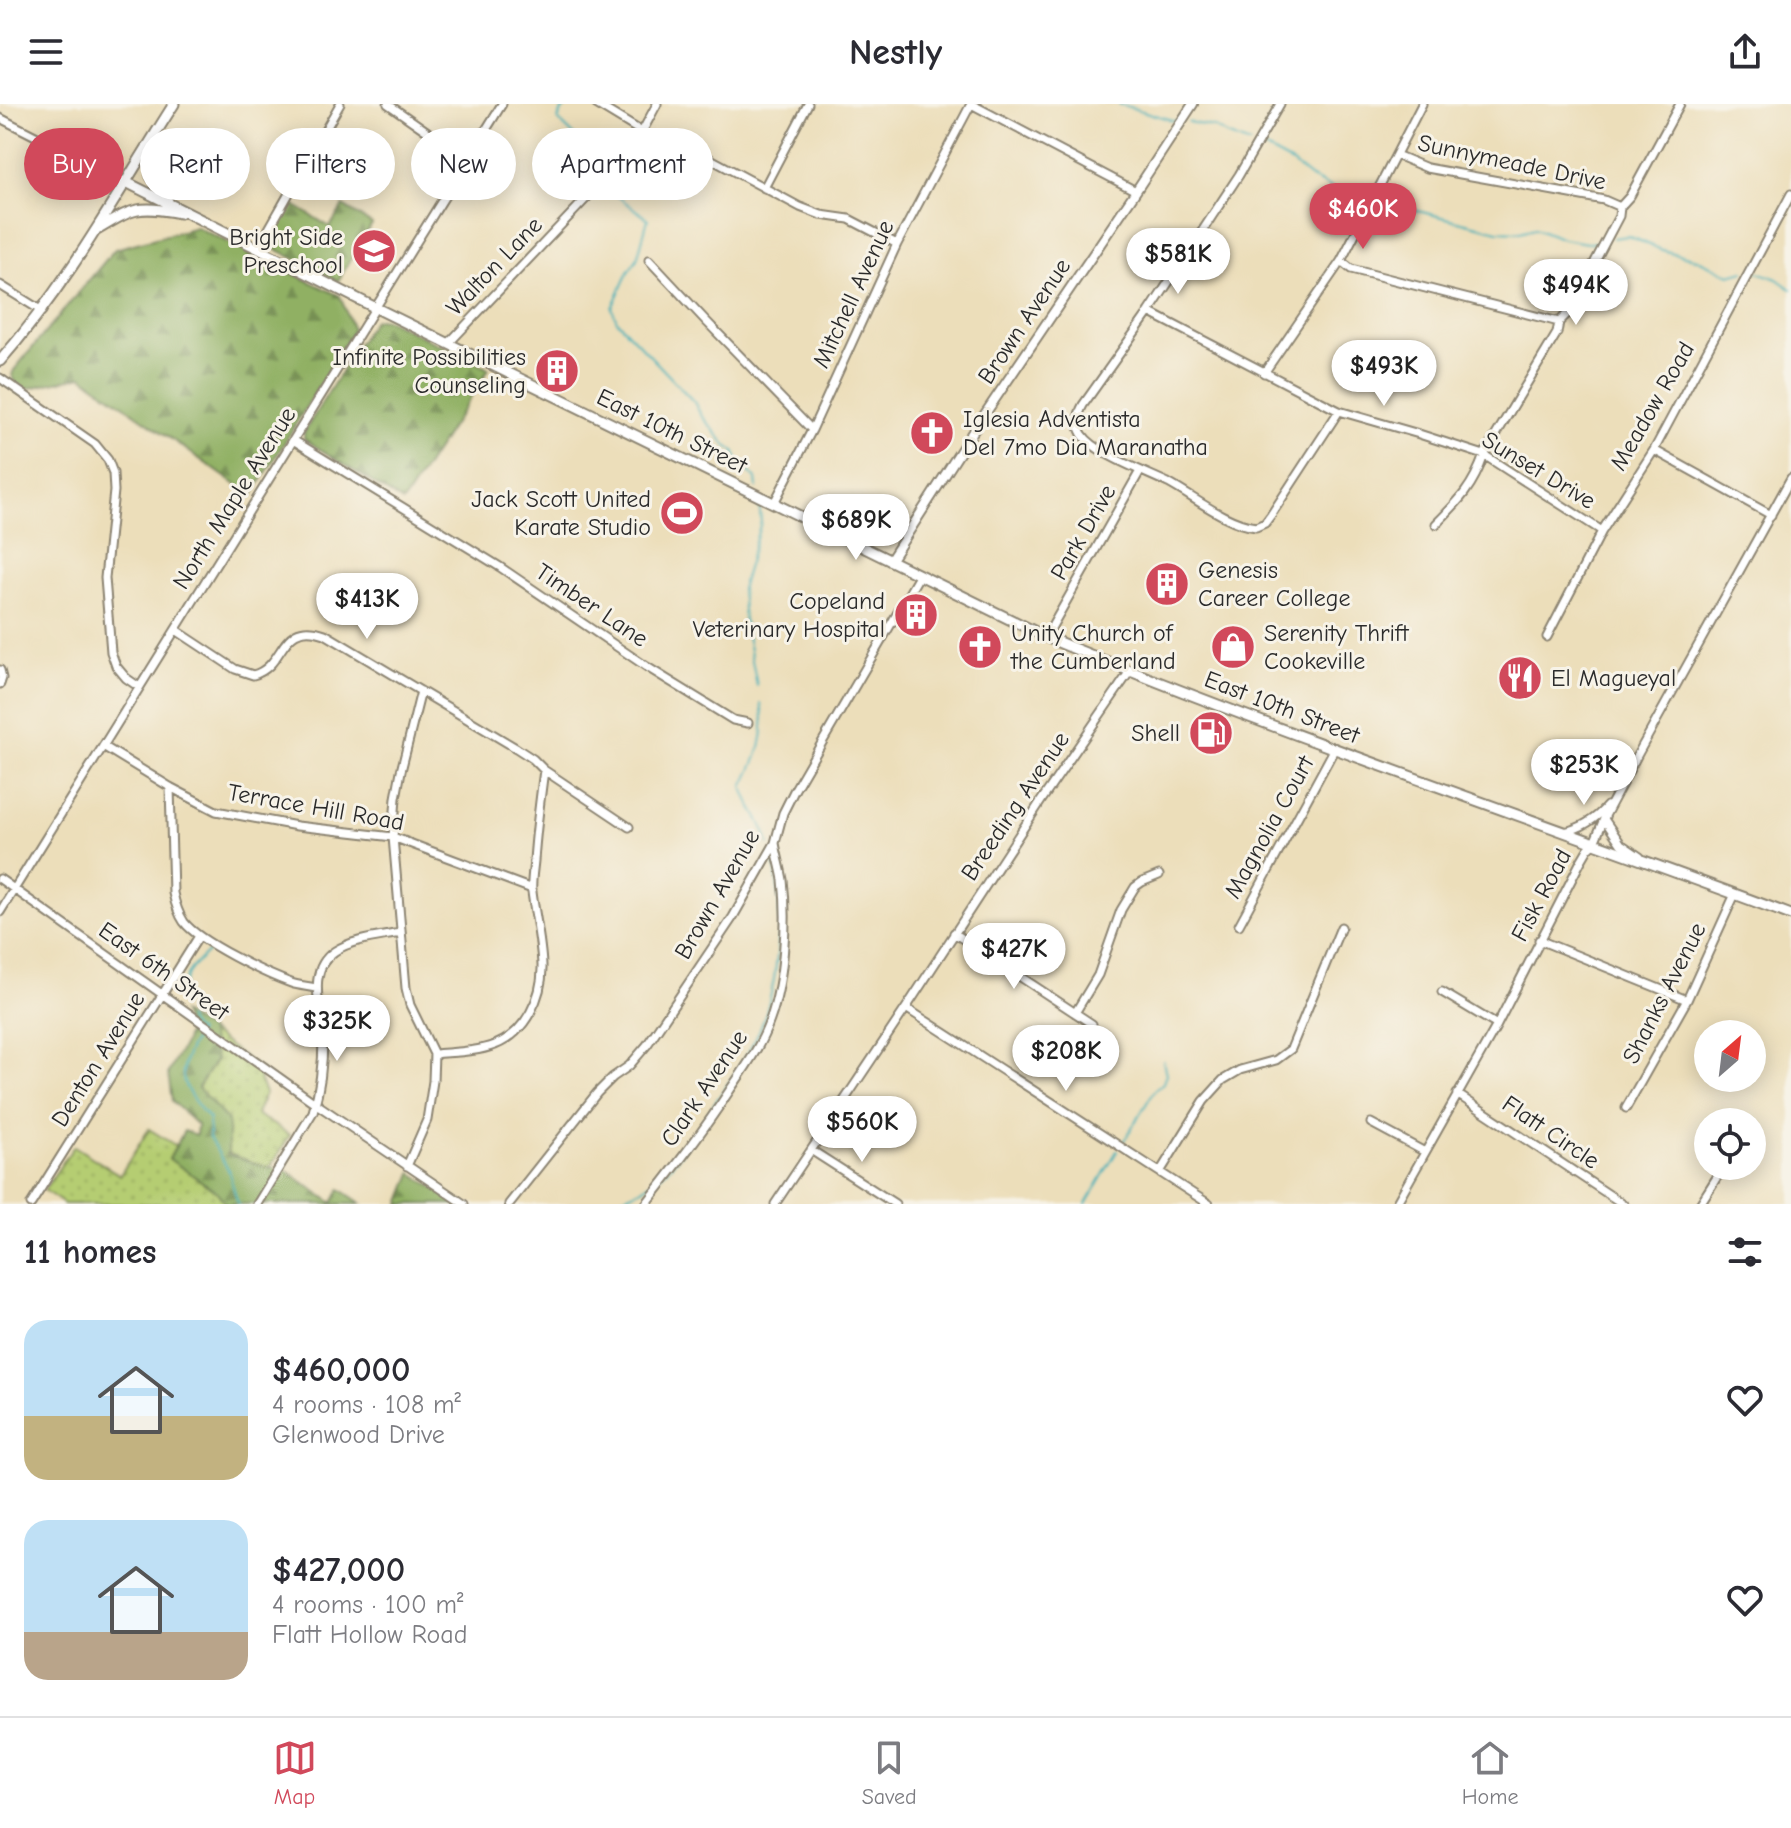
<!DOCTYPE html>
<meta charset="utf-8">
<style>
body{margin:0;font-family:"Comic Neue",sans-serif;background:#f2f2f3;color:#2b2b33;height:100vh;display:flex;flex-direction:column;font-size:30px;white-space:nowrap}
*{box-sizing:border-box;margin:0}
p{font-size:26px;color:#7c7c81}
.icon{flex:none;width:44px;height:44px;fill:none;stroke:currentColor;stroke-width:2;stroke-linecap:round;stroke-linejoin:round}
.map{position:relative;height:1100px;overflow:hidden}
.sheet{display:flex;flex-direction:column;background:#fff;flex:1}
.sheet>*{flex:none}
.guide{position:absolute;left:24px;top:24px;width:800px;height:72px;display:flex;gap:16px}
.needle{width:52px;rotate:28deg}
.fabs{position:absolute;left:1694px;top:916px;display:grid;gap:16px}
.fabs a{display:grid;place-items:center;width:72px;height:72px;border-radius:50%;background:#fff;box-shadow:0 4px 20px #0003;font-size:40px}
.price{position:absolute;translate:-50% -68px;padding:0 18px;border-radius:28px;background:#fff;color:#222;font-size:26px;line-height:52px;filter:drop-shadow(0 2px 4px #0008)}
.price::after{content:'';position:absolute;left:50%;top:48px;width:24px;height:18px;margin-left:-12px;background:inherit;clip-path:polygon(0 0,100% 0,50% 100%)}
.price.current{background:#d1495b;color:#fff}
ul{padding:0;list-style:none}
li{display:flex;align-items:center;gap:24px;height:200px;padding:0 24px}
li span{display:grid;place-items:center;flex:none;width:224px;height:160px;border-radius:24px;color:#555}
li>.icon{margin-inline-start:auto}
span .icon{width:96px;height:96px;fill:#fffc;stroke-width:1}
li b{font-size:34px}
h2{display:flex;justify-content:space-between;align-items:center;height:96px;padding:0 24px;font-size:34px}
.tag{padding:0 28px;border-radius:36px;background:#fff;box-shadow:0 4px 20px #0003;font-size:28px;line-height:72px}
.tag.current{background:#d1495b;color:#fff}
header{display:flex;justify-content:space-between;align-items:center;height:104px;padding:0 24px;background:#fff;font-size:36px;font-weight:800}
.dock{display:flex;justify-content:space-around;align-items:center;height:112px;border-top:2px solid #e1e1e2;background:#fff;font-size:22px;color:#7c7c81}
.dock a{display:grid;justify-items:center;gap:4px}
.dock .current{color:#d1495b}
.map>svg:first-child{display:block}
.grass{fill:url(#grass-dots);stroke:#707c4e;stroke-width:2}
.forest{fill:url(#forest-firs);stroke:#5e6e48;stroke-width:2}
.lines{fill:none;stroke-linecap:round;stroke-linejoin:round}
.stream{stroke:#3fafb8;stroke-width:2}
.minor-casing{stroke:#8c8472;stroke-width:11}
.tertiary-casing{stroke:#8c8472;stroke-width:12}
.secondary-casing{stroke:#8c8472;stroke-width:13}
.minor{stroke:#fff;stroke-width:7}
.tertiary{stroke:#fff;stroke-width:8}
.secondary{stroke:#fff;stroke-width:9}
.labels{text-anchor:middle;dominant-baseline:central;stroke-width:6;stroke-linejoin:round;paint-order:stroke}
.street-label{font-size:24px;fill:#2b2b2b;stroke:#f7f3e8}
.poi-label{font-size:24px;fill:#2b2b2b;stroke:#f7f3e8;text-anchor:end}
</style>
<header><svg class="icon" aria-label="menu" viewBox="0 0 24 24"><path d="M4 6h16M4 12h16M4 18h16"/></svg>Nestly<svg class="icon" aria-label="share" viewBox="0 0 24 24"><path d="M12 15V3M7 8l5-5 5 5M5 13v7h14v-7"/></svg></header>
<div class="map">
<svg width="1791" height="1100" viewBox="0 0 1791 1100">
<defs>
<pattern id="grass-dots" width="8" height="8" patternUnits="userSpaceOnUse" patternTransform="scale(2)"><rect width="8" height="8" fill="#b5cd72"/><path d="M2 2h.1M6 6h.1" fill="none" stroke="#9cb063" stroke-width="1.8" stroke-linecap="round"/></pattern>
<pattern id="forest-firs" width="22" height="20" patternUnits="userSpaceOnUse" patternTransform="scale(2)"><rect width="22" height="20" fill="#90b064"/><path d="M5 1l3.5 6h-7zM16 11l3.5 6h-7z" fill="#768f53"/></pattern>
</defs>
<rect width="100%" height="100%" fill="#f7f3e8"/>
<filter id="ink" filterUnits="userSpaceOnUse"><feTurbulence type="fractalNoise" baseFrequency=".0125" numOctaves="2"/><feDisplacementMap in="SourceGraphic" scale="16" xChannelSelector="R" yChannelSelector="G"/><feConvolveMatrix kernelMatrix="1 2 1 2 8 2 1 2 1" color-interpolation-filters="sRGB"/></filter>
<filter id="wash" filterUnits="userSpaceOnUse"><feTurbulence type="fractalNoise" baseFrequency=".006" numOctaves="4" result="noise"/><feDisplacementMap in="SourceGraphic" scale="32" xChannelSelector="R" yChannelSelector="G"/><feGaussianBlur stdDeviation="1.8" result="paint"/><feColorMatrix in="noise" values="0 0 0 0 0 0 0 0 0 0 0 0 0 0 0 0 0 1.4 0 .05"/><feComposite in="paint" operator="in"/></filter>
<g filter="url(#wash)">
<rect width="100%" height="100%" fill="#ecdeba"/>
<path class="grass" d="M209 927 263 967 259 975 265 989 256 1010 290 1031 270 1064 228 1050 197 984 216 956Z
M149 1025 176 1042 170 1055 217 1088 226 1100H64L44 1086 74 1042 120 1071Z"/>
<path class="forest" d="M288 97 330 123 343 102 372 120 338 177 264 139Z
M196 123 340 192 353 226 252 392 82 272 26 285 16 279 12 271 14 266 115 145Z
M380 215 388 216 489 265 403 398 304 335V328L370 221 374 216Z
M182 909 209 927 216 955 198 984 228 1017V1050L266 1063 285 1066 333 1099 340 1085 362 1100H226L217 1088 169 1055 184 1027 196 1031 197 1021 172 997 168 969 185 938 188 926Z
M412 1069 458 1100H400Z"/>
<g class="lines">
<path class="stream" d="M568 0 562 7 558 16 584 41 600 53 605 67
M1119 0 1175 17
M1188 18 1213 23 1229 32 1250 40
M1262 43 1292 59 1311 74 1360 97H1365
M610 78 616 91 648 115 637 155 628 168 612 204 617 217 694 298 701 311 727 342 734 347 738 356 756 375 757 384
M1378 97 1498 127 1520 128 1535 124 1563 135 1587 139 1599 138
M1613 134 1628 132 1662 146 1696 155 1730 171 1744 167
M1756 167 1777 175 1791 185
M757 582 744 516 741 485 761 418 759 399
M761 599C768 633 758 653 743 683 749 705 763 716 769 740
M185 899C179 874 191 863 209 847
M188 914 189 919 198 929C174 970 179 980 209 1015V1034L228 1065 238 1100
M1124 1037 1154 987 1163 979 1166 970 1163 957
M605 1100C623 1093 639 1088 655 1076 677 1060 693 1032 708 1009 726 982 747 955 760 925 779 879 785 803 773 755
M1086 1100 1117 1047"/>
</g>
</g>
<g filter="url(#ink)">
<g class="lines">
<g class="minor-casing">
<path id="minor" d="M388 0 468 56
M596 0 642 28
M971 0 1136 87
M1280 0 1239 71 1149 208 1083 301C1078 310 1076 320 1082 330 1095 350 1146 368 1168 379 1194 393 1227 420 1256 423L1265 419 1271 411 1339 307
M0 14 126 78
M1396 51 1427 64 1604 96 1620 103
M707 53 800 103 821 111 849 115 897 140
M764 84 808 0
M258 144 340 0
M649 156 706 217 812 326
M1341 157 1351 165 1559 218
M0 181 42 207
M1149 208 1339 307 1419 330 1484 351 1602 427
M449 239 615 64 642 28 657 0
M1264 269 1341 157 1422 0
M0 274 95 340 108 356 113 369 114 387 105 474 111 548 116 562 126 574 139 583
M293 336 500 463 647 563 733 616 748 619
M1654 346 1771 411
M774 399 812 326 897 140 971 0
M1436 420C1459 397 1473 383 1484 351L1557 229 1559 218 1568 209 1619 112 1620 103 1630 92 1680 0
M176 526 235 565 253 571C287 562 278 514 325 530L516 644 533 655 544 666 629 723
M1046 533 1140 367
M1547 533 1602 427 1654 346 1791 90
M0 566 2 574 0 580
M103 642 170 683 216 707 297 722 393 733 532 785
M170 683 173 789C175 799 178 809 184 818 199 838 266 870 291 879 299 882 308 882 316 884
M1604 715 1621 740 1640 753
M1564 728C1582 724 1595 716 1607 702
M0 775 315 999 464 1100
M0 808 502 0
M1239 821 1335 644
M954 829 1092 920
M1539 836 1687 896
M1442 888 1497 921
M906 904 1209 1100
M1075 909 1098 871 1121 806 1135 783 1142 778 1159 771
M434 950C455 948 476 948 495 941 526 929 543 892 542 861 541 836 535 812 532 788 531 778 533 767 534 757 536 726 540 696 544 666
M1457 990 1623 1100
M1626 1004 1687 896 1735 790
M1371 1019 1425 1048
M811 1046 895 1100
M407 1062 427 1016 433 977 434 950 410 901 406 884 393 733 396 694 401 667 421 587
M1160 1068 1204 997 1223 976 1240 966 1276 956 1291 945 1341 823
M31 1100 199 832
M257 1100 313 1008C320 985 323 959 323 934 322 906 305 867 335 847 353 835 380 833 400 829
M509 1100 597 989 613 973 629 962 647 941 733 813 775 739 783 709 795 685 919 472
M646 1100C675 1063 704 1026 730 986 745 964 761 942 770 916 784 878 788 816 783 776 781 764 777 751 775 739
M775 1100 906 904 1041 697 1130 567
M1396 1100 1497 921 1581 757 1588 745 1594 739 1606 710 1639 648 1791 374
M1700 1100 1724 1062"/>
</g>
<g class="tertiary-casing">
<path id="tertiary" d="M890 457 972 329 1136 87 1193 0"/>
</g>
<g class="secondary-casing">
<path id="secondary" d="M148 42 151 72 168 97
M126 78 374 203 1046 533C1291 634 1543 718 1791 811
M97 126C133 104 138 101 180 109
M0 257C69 179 118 88 174 0"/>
</g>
<use href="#minor" class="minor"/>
<use href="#tertiary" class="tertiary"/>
<use href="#secondary" class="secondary"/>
</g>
</g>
<defs>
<g id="school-disc" transform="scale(2.3)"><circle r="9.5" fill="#d1495b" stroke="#f7f3e8"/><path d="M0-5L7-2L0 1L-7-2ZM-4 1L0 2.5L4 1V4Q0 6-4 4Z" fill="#fff"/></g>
<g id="building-disc" transform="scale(2.3)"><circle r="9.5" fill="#d1495b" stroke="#f7f3e8"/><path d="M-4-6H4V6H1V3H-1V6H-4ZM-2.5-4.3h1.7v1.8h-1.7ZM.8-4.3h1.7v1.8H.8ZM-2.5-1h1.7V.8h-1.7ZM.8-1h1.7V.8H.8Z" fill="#fff"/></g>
<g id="church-disc" transform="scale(2.3)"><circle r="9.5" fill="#d1495b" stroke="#f7f3e8"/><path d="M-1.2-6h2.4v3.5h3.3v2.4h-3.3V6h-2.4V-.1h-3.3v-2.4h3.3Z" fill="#fff"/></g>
<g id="stadium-disc" transform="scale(2.3)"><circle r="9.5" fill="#d1495b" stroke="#f7f3e8"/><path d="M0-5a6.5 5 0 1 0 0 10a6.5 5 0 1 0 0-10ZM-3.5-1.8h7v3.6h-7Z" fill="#fff"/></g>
<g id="shop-disc" transform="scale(2.3)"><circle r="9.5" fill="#d1495b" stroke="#f7f3e8"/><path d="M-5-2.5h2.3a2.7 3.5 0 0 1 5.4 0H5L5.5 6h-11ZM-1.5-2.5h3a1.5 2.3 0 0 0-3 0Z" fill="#fff"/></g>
<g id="restaurant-disc" transform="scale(2.3)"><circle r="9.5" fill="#d1495b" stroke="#f7f3e8"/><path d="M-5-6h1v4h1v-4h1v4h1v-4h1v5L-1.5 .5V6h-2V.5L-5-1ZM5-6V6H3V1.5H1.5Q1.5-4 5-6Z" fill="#fff"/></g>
<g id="fuel-disc" transform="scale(2.3)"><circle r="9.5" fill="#d1495b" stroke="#f7f3e8"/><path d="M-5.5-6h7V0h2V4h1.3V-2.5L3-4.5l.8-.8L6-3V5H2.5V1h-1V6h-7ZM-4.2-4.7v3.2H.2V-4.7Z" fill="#fff"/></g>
</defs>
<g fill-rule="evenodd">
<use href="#school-disc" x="374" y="147"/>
<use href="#building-disc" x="557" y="267"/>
<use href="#church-disc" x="932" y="329"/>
<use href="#stadium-disc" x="682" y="409"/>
<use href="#building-disc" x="1167" y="480"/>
<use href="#building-disc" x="916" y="511"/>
<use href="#church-disc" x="980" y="543"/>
<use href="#shop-disc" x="1233" y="543"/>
<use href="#restaurant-disc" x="1520" y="574"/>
<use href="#fuel-disc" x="1211" y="629"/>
</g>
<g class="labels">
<g class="street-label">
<text transform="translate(1512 58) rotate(12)">Sunnymeade Drive</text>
<text transform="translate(494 162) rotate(-46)">Walton Lane</text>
<text transform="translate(853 190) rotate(-65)">Mitchell Avenue</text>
<text transform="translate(1024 217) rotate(-56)">Brown Avenue</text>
<text transform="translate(1652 302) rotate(-60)">Meadow Road</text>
<text transform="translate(672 327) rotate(26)">East 10th Street</text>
<text transform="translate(1539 366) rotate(31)">Sunset Drive</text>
<text transform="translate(234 394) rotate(-58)">North Maple Avenue</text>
<text transform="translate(1083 428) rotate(-60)">Park Drive</text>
<text transform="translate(592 501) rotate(34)">Timber Lane</text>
<text transform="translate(1282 603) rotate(21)">East 10th Street</text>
<text transform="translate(1015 702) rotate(-56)">Breeding Avenue</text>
<text transform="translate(316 703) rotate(10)">Terrace Hill Road</text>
<text transform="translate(1269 723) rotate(-61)">Magnolia Court</text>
<text transform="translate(717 790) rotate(-60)">Brown Avenue</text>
<text transform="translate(1541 791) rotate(-62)">Fisk Road</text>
<text transform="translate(164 867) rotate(35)">East 6th Street</text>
<text transform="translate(1664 889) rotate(-63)">Shanks Avenue</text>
<text transform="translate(98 955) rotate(-58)">Denton Avenue</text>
<text transform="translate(704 984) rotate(-56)">Clark Avenue</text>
<text transform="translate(1551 1028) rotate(34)">Flatt Circle</text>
</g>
<g class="poi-label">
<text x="343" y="133">Bright Side<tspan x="343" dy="28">Preschool</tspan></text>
<text x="526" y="253">Infinite Possibilities<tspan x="526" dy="28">Counseling</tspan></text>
<text x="963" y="315" text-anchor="start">Iglesia Adventista<tspan x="963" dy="28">Del 7mo Dia Maranatha</tspan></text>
<text x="651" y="395">Jack Scott United<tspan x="651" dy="28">Karate Studio</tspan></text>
<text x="1198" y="466" text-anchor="start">Genesis<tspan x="1198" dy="28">Career College</tspan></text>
<text x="885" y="497">Copeland<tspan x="885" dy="28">Veterinary Hospital</tspan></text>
<text x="1011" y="529" text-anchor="start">Unity Church of<tspan x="1011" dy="28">the Cumberland</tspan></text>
<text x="1264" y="529" text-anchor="start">Serenity Thrift<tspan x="1264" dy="28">Cookeville</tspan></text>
<text x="1551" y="574" text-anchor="start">El Magueyal</text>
<text x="1180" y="629">Shell</text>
</g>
</g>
</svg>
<div class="fabs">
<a><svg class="needle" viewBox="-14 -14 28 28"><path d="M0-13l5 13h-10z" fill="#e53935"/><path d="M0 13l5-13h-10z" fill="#7c7c81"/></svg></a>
<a><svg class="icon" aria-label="locate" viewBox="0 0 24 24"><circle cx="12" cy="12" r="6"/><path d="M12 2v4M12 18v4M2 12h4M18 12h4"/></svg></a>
</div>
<b class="price current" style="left:1363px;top:147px">$460K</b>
<b class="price" style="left:1178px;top:192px">$581K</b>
<b class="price" style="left:1576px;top:223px">$494K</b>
<b class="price" style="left:1384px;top:304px">$493K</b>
<b class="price" style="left:856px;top:458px">$689K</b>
<b class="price" style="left:367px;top:537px">$413K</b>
<b class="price" style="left:1584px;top:703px">$253K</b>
<b class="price" style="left:1014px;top:887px">$427K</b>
<b class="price" style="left:337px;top:959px">$325K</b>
<b class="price" style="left:1066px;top:989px">$208K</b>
<b class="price" style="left:862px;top:1060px">$560K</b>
<div class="guide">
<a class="tag current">Buy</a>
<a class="tag">Rent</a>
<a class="tag">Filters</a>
<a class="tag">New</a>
<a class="tag">Apartment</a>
</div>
</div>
<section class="sheet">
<h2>11 homes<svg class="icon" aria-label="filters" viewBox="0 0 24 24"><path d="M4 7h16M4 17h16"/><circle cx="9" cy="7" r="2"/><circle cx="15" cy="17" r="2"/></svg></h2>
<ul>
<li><span style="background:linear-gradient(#bfe0f5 60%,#c2b280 0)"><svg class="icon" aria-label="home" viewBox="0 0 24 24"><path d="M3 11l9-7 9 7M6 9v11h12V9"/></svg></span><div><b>$460,000</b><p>4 rooms · 108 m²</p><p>Glenwood Drive</p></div><svg class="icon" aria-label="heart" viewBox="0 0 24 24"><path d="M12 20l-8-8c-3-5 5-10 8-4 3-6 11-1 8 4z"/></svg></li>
<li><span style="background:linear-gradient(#bfe0f5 70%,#b9a48a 0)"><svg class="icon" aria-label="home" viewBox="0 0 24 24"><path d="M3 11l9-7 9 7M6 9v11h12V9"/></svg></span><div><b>$427,000</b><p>4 rooms · 100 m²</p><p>Flatt Hollow Road</p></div><svg class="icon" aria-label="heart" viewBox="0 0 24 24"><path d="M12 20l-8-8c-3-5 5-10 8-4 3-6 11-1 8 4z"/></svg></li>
</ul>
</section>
<nav class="dock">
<a class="current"><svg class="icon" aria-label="map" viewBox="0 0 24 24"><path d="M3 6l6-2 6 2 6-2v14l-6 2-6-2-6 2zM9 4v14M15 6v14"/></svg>Map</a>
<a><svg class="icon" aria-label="saved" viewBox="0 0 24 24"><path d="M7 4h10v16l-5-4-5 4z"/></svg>Saved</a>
<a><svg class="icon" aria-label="home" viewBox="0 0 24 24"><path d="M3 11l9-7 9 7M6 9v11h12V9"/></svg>Home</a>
</nav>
